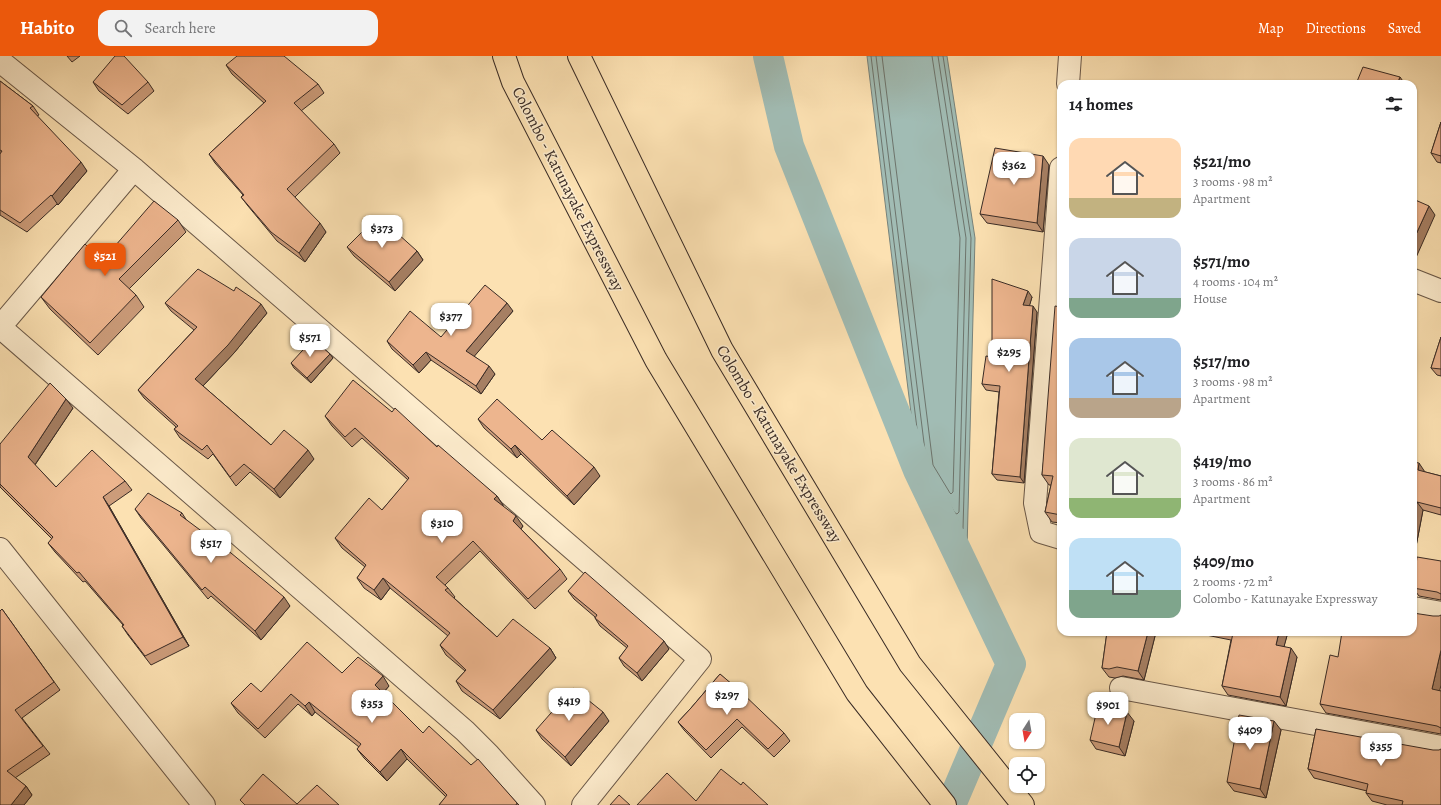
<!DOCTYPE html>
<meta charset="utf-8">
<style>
body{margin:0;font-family:Alegreya,serif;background:#f2f2f2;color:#202124;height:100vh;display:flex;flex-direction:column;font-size:15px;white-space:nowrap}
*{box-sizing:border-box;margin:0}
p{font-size:13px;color:#757577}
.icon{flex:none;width:22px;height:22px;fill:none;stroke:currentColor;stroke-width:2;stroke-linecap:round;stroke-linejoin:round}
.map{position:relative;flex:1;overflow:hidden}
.side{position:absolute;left:1057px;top:24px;width:360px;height:556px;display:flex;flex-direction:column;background:#fff;border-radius:12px;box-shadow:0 1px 3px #0004}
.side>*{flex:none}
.needle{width:26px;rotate:191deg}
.tools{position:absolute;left:1009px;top:657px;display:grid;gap:8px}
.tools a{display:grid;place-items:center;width:36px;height:36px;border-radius:8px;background:#fff;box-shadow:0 1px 3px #0004;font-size:20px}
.price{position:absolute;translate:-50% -34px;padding:0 9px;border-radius:8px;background:#fff;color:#222;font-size:13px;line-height:26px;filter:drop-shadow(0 1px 2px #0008)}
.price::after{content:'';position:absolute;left:50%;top:24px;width:12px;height:9px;margin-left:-6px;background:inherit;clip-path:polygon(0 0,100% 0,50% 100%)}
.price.on{background:#ea580c;color:#fff}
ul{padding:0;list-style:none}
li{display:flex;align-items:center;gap:12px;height:100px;padding:0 12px}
li span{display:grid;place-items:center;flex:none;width:112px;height:80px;border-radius:12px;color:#555}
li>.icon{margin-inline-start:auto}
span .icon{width:48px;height:48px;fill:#fffc;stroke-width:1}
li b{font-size:17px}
h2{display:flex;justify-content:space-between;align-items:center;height:48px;padding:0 12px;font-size:17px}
header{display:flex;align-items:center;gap:24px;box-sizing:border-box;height:56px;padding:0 20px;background:#ea580c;color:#fff}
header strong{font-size:19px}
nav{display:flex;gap:22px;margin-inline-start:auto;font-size:14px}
.search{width:280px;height:36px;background:#f2f2f2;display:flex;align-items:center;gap:10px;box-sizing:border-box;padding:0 14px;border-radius:12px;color:#757577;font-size:15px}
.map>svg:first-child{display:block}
.water{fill:#a1bcb4;stroke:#77827b}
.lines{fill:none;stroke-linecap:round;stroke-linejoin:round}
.shore{stroke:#6d746c;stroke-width:1}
.canal{stroke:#a1bcb4;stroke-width:30}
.minor-casing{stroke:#6a5848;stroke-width:24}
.highway-casing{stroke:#392b25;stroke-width:24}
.minor{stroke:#fdeccd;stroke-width:22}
.highway{stroke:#fce1b2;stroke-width:22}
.wall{fill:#cc9c7a;stroke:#392b25}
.shaded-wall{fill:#a67f63;stroke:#392b25}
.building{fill:#edb58e;stroke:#392b25}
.labels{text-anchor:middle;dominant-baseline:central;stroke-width:3;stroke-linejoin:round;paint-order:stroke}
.street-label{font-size:16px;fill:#392b25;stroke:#fdeccd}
</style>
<header>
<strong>Habito</strong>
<div class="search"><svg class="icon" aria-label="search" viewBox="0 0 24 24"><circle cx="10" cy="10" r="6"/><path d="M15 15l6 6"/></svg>Search here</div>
<nav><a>Map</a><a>Directions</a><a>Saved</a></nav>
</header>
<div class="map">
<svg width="1441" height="749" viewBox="0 0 1441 749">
<rect width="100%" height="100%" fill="#fce1b2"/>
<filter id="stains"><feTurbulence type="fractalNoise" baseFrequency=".005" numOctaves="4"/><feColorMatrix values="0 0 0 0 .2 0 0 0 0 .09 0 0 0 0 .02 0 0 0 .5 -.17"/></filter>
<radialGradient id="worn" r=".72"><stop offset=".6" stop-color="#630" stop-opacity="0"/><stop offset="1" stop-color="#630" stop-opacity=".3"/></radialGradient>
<path class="water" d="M867 0H947L975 182 967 494 918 414Z"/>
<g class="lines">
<path class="shore" d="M871 0 922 413 960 474 961 475 963 473 971 182 943 0
M876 0 927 411 955 457 957 458 959 456 966 182 938 0
M882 0 933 409 950 437 951 438 953 436 960 182 932 0"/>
<path class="canal" d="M768 0 789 90 918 414 1011 608 951 749"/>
<g class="minor-casing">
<path id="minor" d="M0 5 134 113 700 603 583 749
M1068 28 1070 0
M1061 112 1035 447 1041 476 1061 482
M134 113 0 271 465 675 489 699 534 749
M1413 224 1441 235
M0 493 204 749
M1413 552 1441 557
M1121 632 1441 691"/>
</g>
<g class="highway-casing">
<path id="highway" d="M504 0 513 26 656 304 857 637 945 749
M579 0 722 294 910 608 1023 749"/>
</g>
<use href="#minor" class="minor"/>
<use href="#highway" class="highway"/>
</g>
<path class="wall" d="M67 0H80L72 6Z
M226 9 318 28 324 37 301 55 334 88 340 97 295 141 326 176 305 206 277 185 248 150 241 141 243 139 215 107 209 98 264 47 232 18Z
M0 25 33 50 39 59 37 60 87 115 58 149 57 148 27 176 0 159Z
M93 26H148L154 35 128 58 99 35Z
M1441 66V107L1437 106 1431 97Z
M1049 109 1043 176 987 167 980 158Z
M178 164 186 176 129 233 136 239 144 251 98 299 50 253 41 241 102 205Z
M347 191 417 195 423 204 395 235 354 200Z
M1032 241 1029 250 1037 256 1024 427 997 424 992 418 999 336 986 334 982 328 992 301Z
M165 247 267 257 234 297 203 330 271 389 314 403 280 442 250 416 236 430 213 398 208 403 180 382 174 373 176 371 144 342 138 334 194 274 171 255Z
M1061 251V467L1052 466 1045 456 1051 429H1049L1042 419Z
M513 255 474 300 495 318 481 338 431 304 419 317 392 293 387 285 441 281Z
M1441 281V320L1437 319 1431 312Z
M330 298 333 302 311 327 294 312 291 307Z
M73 352 35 409 56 431 125 425 132 434 109 450 189 590 151 609 128 579 122 570 123 569 85 525 83 526 55 496 48 487 52 483 0 431V388Z
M392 356 497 440 503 449V450L523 470 521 473 560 513 567 523 535 553 480 495 445 529 448 532 455 541 454 542 497 581 550 592 556 602 500 663 462 635 456 625 465 615 446 599 440 589 448 580 390 532 381 544 364 532 357 522 365 511 342 492 335 482 382 454 408 424 362 382 352 391 332 370 325 360Z
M478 363 542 384 600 420 574 449 521 398 517 402 484 372Z
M1413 406 1425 416 1441 420V459L1423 454 1413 506Z
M135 453 182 457 187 465 290 550 261 584 211 540 208 543 141 462Z
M1441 505V544L1419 540 1413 532V529Z
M568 535 669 593 642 625 624 610 619 602 627 592 600 570 595 562V561L574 543Z
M2 553 60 634 22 662 50 698 15 722 26 730 32 739 24 749H0Z
M1107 576H1156L1144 624 1123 620 1115 622 1109 621 1102 612Z
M1191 576H1288L1284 590 1297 601 1286 650 1228 639 1222 630 1231 584Z
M342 617 389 630 383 637 423 677 471 709 517 747 519 749H439L446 741 407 703 387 725 364 702 357 693 359 691 315 656 312 660 298 648 265 682 238 657 231 647 261 636Z
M720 618 784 677 790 685 774 701 742 671 711 702 684 674 678 666 691 652Z
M1440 635H1441V678L1326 657 1320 648Z
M609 665 571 710 542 683 536 674Z
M1134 665 1125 700 1096 693 1090 684Z
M1316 673 1441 749H1387L1372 745 1366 737 1367 735 1314 722 1308 713Z
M1281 674 1266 742 1234 735 1227 726Z"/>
<path class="shaded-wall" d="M1400 21 1405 28H1397Z
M1043 100 1049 109 1043 176 1037 167Z
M81 106 87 115 58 149 52 140Z
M1429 150 1435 159 1414 206 1413 204V185Z
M320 167 326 176 305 206 299 197Z
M417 195 423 204 395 235 389 226Z
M1028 235 1032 241 1028 255 1023 249Z
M507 247 513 255 472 303 466 295Z
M261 248 267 257 234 297 201 332 195 323Z
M1033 250 1037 256 1024 427 1020 421Z
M426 296 431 304 419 317 413 309Z
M330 298 333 302 311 327 307 322Z
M489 310 495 318 481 338 476 330Z
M66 343 73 352 34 410 28 401Z
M515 389 521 398 517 402 511 393Z
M308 394 314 403 280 442 274 433Z
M1419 407 1425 416 1424 423 1418 414Z
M594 411 600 420 574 449 567 440Z
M497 440 503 449 501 453 494 443Z
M103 441 109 450 189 590 183 581Z
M1417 446 1423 454 1413 506V466Z
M516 460 523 470 519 475 513 465Z
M383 522 390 532 381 544 374 534Z
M284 541 290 550 261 584 255 575Z
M1148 576H1156L1144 624 1138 615Z
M1279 576H1288L1282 598 1276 589Z
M664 585 669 593 642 625 637 617Z
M550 592 556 602 500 663 493 654Z
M1291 592 1297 601 1286 650 1280 641Z
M1441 594V629L1438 642 1432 633Z
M383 620 389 630 382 638 375 629Z
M309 646 315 656 312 660 305 650Z
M603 656 609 665 571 710 565 701Z
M1127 656 1134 665 1125 700 1119 691Z
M1274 665 1281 674 1266 742 1260 733Z
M401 693 407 703 387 725 380 716Z
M26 730 32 739 24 749H11Z"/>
<path class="building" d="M115 0H124L148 26 122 49 93 26Z
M237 0H284L318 28 294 47 334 88 287 133 320 167 299 197 271 176 241 141 244 139 209 98 266 45 226 9Z
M1363 11 1400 21 1397 28H1356Z
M0 25 33 50 30 52 81 106 52 140 51 139 20 167 0 154V98L2 95 0 94Z
M1441 66V100L1431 97Z
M995 92 1043 100 1037 167 980 158Z
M1413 143 1429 150 1413 185Z
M154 145 178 164 119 223 136 239 90 287 41 241 85 188 102 205Z
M378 160 417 195 389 226 347 191Z
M198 213 234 235 236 231 261 248 228 289 195 323 271 389 284 374 308 394 274 433 244 408 230 421 207 389 202 394 174 373 178 370 138 334 197 271 165 247Z
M992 223 1028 235 1023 249 1033 250 1020 421 992 418 1000 330 982 328 986 300 992 301Z
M485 229 507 247 466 295 489 310 476 330 426 296 413 309 387 285 410 255 441 281Z
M1055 250 1061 251V459L1045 456 1053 420 1042 419Z
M1441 281V313L1431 312Z
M313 283 330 298 307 322 291 307Z
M353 324 392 356 395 352 437 391 438 389 497 440 494 443 516 460 513 465 560 513 528 543 473 485 436 521 448 532 445 534 497 581 513 563 550 592 493 654 456 625 466 614 440 589 450 577 383 522 374 534 357 522 366 509 335 482 369 442 382 454 409 422 355 372 345 381 325 360Z
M50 327 66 343 28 401 56 431 92 394 125 425 103 441 183 581 145 600 122 570 124 569 79 516 77 517 48 487 53 481 0 428V388Z
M497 343 542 384 552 374 594 411 567 440 515 389 511 393 478 363Z
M1413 406 1419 407 1418 414 1441 420V452L1417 446 1413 466Z
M148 437 182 457 180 459 231 497 284 541 255 575 205 531 202 534 135 453Z
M1417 501 1441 505V538L1437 536 1413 532Z
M585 516 664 585 637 617 619 602 628 590 595 562 597 559 568 535Z
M2 553 54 626 15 654 43 690 7 715 26 730 11 749H0V555Z
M1413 557 1433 560H1439L1441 559V594L1432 633 1441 635V672L1437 670 1320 648 1330 599 1338 601 1342 576H1413Z
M1107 576H1148L1138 615 1117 611 1109 613 1102 612Z
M1230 576H1279L1276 589 1291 592 1280 641 1222 630 1233 577Z
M307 586 342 617 358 601 383 620 375 629 423 677 429 670 471 709 478 703 517 747 516 749H439L447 739 401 693 380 716 357 693 361 688 309 646 305 650 291 638 258 673 231 647 251 627 261 636Z
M720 618 739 634 784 677 768 693 737 663 706 694 678 666 691 652Z
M573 632 603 656 565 701 536 674Z
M1098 649 1127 656 1119 691 1090 684Z
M1239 659 1274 665 1260 733 1227 726Z
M1316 673 1433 694H1439L1441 693V749H1402L1403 745 1366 737 1368 728 1308 713Z
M721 713 741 729 743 726 768 749H637L667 717 696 745Z
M263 718 297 748 317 729 339 749H245L240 744Z
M619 739 630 749H610Z"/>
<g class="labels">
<g class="street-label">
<text transform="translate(568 133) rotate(63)">Colombo - Katunayake Expressway</text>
<text transform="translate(779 388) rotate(59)">Colombo - Katunayake Expressway</text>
</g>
</g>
<rect width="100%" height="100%" filter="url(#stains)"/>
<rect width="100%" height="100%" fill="url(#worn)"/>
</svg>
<div class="tools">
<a><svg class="needle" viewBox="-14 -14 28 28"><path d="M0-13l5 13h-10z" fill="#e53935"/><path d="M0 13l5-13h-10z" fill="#757577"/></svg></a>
<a><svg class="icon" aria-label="locate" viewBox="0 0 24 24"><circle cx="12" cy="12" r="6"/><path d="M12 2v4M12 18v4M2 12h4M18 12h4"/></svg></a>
</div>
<b class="price" style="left:1014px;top:130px">$362</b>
<b class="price" style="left:382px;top:193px">$373</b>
<b class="price on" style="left:105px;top:221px">$521</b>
<b class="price" style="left:451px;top:281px">$377</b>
<b class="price" style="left:310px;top:302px">$571</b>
<b class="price" style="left:1009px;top:317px">$295</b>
<b class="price" style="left:442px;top:488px">$310</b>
<b class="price" style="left:211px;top:508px">$517</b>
<b class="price" style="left:727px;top:660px">$297</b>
<b class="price" style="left:569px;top:666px">$419</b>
<b class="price" style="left:372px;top:668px">$353</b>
<b class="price" style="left:1108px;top:670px">$901</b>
<b class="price" style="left:1250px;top:695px">$409</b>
<b class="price" style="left:1381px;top:711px">$355</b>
<section class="side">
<h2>14 homes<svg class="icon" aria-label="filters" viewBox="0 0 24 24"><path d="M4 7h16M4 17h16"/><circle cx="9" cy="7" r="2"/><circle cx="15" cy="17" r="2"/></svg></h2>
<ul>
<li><span style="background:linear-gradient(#ffd9b3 75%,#c2b280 0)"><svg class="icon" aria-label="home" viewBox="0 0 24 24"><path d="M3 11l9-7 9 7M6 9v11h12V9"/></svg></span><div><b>$521/mo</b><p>3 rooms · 98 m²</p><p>Apartment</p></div></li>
<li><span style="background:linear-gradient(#c9d6e8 75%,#7fa58c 0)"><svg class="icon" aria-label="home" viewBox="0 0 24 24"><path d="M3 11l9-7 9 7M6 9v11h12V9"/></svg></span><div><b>$571/mo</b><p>4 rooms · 104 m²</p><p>House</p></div></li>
<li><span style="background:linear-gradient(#a9c7e8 75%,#b9a48a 0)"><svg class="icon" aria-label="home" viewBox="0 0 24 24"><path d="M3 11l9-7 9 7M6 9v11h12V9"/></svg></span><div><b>$517/mo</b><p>3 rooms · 98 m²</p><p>Apartment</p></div></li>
<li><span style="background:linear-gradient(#dfe7d0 75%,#8fb573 0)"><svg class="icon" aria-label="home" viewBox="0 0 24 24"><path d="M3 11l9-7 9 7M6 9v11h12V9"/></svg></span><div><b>$419/mo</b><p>3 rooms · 86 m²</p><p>Apartment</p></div></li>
<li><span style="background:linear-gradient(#bfe0f5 65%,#7fa58c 0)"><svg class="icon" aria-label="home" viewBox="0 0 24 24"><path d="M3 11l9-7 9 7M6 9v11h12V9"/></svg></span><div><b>$409/mo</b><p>2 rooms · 72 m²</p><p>Colombo - Katunayake Expressway</p></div></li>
</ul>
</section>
</div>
